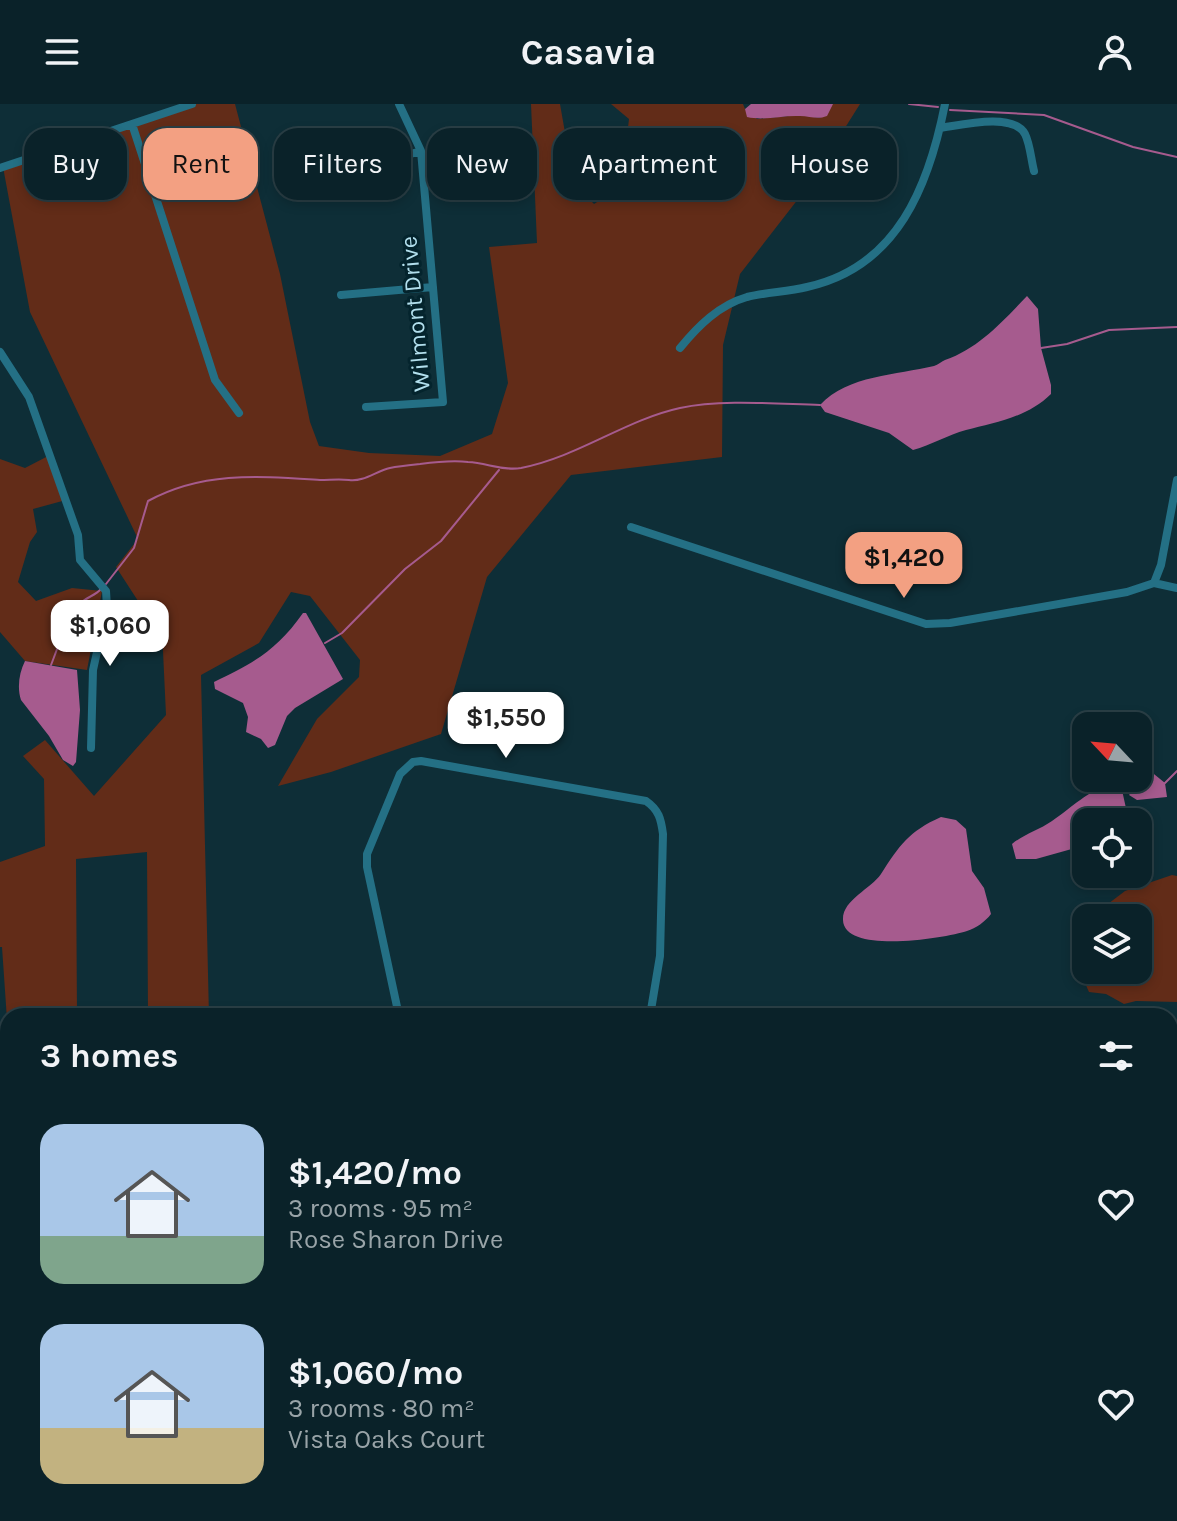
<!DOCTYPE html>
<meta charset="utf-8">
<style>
body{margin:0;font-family:Karla,sans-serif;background:#182f35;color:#f1f3f6;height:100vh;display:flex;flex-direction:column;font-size:30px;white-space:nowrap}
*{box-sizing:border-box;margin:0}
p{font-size:26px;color:#99a4a8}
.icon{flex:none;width:44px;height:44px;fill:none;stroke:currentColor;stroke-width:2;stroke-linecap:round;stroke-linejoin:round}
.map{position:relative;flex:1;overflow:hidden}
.panel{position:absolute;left:0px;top:904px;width:1178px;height:514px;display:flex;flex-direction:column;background:#0a2229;border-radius:24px 24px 0 0;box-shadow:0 4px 12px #0003,0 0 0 2px #2a3f46}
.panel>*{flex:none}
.top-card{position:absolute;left:24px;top:24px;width:1130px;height:72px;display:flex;gap:16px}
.needle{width:52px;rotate:296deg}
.buttons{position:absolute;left:1072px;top:608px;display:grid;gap:16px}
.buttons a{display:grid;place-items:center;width:80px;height:80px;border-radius:16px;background:#0a2229;box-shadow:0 4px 12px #0003,0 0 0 2px #2a3f46;font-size:40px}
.price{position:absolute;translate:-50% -68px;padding:0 18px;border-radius:16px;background:#fff;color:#222;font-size:26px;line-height:52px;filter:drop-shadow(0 2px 4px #0008)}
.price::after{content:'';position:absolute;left:50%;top:48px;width:24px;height:18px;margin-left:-12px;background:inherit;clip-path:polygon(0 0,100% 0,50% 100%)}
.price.on{background:#f3a082;color:#111}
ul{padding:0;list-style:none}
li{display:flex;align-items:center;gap:24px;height:200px;padding:0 40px}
li span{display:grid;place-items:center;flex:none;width:224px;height:160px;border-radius:24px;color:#555}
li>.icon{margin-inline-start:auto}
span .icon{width:96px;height:96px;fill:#fffc;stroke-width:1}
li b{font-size:34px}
h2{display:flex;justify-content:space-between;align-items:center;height:96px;padding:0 40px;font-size:34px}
.pill{padding:0 28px;border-radius:24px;background:#0a2229;box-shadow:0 4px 12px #0003,0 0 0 2px #2a3f46;font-size:28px;line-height:72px}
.pill.on{background:#f3a082;color:#111}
header{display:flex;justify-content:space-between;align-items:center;height:104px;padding:0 40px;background:#0a2229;font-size:36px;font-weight:700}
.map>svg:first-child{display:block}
.green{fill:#622c18}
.water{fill:#a65b8e}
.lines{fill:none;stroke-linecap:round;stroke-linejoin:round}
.stream{stroke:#a65b8e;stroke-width:2}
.minor{stroke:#247085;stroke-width:8}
.labels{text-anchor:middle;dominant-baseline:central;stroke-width:6;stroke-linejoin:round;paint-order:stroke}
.street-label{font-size:24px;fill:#b2dfed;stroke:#04242d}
</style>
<header><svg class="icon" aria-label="menu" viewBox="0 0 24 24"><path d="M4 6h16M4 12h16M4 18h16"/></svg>Casavia<svg class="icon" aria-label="person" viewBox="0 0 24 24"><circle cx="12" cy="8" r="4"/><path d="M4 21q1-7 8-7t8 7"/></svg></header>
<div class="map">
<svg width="1177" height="1417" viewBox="0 0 1177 1417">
<rect width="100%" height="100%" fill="#0e2e37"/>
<path class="green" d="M192 0H235L280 170 310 318 319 342 369 349 440 352 492 330 508 279 489 143 537 139 531 0H560L574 80 594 100 621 83 629 15 611 0H743L745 5 757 15 800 11 820 14 830 0H860L809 81 740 170 723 241 722 353 571 371 487 473 441 630 331 668 278 682 317 615 359 573 360 556 310 492 291 488 259 539 201 571 209 912H148L147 748 76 755 77 912H8V930L2 843H0V758L45 742 44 675 23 652 45 636 94 692 166 611 162 526 140 500 116 463 138 435 30 208 3 63Z
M50 351 66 396 33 405 37 428 30 438 18 478 36 497 72 484 102 487 87 566 25 557 0 528V355L25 364Z
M1172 771 1177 772V898L1136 897 1124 900 1106 890 1089 888C1081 872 1076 840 1086 824V866H1138V814H1093L1096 809 1125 787Z
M8 977V1126L0 1123V979Z
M1170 1015 1177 1024V1092L1170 1096Z
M0 1362 8 1363V1410H156L173 1417H0Z
M809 1410H939L953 1415 962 1410H1016L1010 1417H808Z"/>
<path class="water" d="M751 0H833L827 12C817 16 810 12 800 12 782 11 765 17 747 13L745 5Z
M1027 192 1038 205 1041 244 1051 281V290C1028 313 994 319 966 326 948 331 931 341 913 346L889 329 825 308 820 301C848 271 897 271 934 262 938 261 942 257 945 256 979 244 1002 218 1027 192Z
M303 509H306L343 575 295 604 287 612 275 641 268 644 261 635 246 628 248 613 243 599 215 585 214 578C254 559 277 546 303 509Z
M25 557 77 566 80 606 76 658 73 662 63 656 49 632 21 596C17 584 19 569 25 557Z
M1149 666 1165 679 1167 693 1137 696 1129 691Z
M1113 678 1122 686 1129 718H1086V741L1036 755H1016L1012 740C1024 730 1039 726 1052 717 1075 701 1085 689 1113 678Z
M941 713 956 716 966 725 972 767 984 784 991 810C985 818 976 824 967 827 946 834 844 851 843 816 842 796 871 785 881 770 899 742 909 727 941 713Z
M1173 1211 1177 1215V1286L1170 1290V1212Z"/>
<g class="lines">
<path class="stream" d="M909 0 938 3
M950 6 1044 11 1133 43 1177 53
M1041 244 1067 240 1109 226 1177 223
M106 480 134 444 148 397C203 367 259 372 320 376 330 376 339 375 349 376 364 378 376 367 390 364 399 362 410 361 420 360 435 358 453 356 468 358 487 359 503 367 521 364 578 353 625 316 680 304 721 295 778 300 820 301
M325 539 342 529 405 465 441 437 499 366
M51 561C59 541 66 516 80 500 86 493 95 492 101 485
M1165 679 1177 667
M732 1410 750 1417"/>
<path class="minor" d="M132 20 215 276 239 309
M940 24C961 21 1013 8 1025 30 1030 40 1031 55 1034 67
M0 64 192 0
M313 78 421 47
M341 191 433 183
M680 244C698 222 719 201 747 193 767 188 787 188 807 183 898 163 929 81 945 0
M0 248 29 293 78 431 80 456 106 487 107 503 93 566 91 644
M366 303 443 298 421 47 399 0
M631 423 926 520 950 519 1127 488 1154 479 1177 484
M1154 479 1161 461 1177 376
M399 912 367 763V750L400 670 413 658 421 657 646 697C659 706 661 715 663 730L660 852 650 912
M1170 923 1177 924
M0 968H8
M1170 1102 1177 1098
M1170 1352 1177 1348
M669 1410 674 1417
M1139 1410 1142 1417
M425 1417 427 1410
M563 1417 565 1410
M796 1417 798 1410
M1065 1417 1074 1410"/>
</g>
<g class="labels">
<g class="street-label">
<text transform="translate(415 210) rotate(-95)">Wilmont Drive</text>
</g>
</g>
</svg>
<div class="buttons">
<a><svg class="needle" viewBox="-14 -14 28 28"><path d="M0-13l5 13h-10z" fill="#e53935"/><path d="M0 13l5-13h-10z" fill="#99a4a8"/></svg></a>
<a><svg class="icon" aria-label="locate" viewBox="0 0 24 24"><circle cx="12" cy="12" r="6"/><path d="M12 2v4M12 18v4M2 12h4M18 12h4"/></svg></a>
<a><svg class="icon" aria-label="layers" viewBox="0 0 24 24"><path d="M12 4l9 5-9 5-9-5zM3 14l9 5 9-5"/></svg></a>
</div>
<b class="price on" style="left:904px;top:496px">$1,420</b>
<b class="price" style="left:110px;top:564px">$1,060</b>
<b class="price" style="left:506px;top:656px">$1,550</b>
<div class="top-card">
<a class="pill">Buy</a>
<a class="pill on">Rent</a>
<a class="pill">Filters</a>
<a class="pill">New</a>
<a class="pill">Apartment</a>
<a class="pill">House</a>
</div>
<section class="panel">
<h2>3 homes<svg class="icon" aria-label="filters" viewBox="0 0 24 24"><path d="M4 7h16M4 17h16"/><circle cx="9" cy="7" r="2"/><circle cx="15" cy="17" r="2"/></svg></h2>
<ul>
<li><span style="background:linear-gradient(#a9c7e8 70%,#7fa58c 0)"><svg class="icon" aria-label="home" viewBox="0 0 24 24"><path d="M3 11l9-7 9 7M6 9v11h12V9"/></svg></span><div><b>$1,420/mo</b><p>3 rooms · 95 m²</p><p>Rose Sharon Drive</p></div><svg class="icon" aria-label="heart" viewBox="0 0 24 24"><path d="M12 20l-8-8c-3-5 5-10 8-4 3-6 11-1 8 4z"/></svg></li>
<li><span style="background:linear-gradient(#a9c7e8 65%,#c2b280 0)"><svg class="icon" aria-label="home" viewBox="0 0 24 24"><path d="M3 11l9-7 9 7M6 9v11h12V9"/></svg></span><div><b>$1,060/mo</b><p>3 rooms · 80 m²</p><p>Vista Oaks Court</p></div><svg class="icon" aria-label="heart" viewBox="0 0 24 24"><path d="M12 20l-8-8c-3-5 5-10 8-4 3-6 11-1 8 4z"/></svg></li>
</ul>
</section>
</div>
